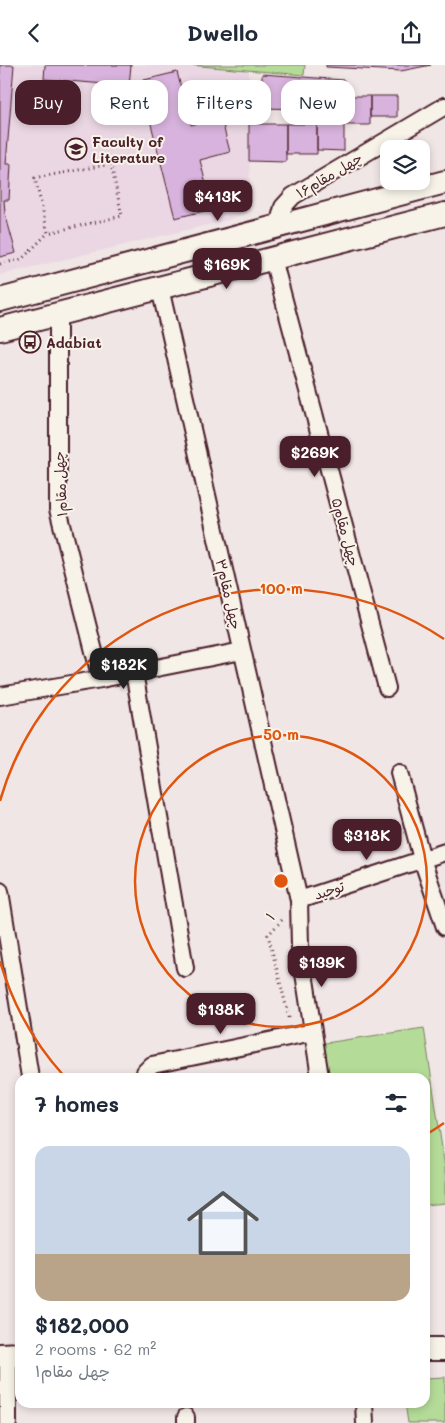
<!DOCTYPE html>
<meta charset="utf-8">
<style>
body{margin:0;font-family:Mali,"Playpen Sans Arabic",sans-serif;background:#f6f6f7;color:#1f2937;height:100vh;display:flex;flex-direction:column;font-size:19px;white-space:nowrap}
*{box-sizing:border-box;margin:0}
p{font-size:16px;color:#747a83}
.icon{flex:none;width:28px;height:28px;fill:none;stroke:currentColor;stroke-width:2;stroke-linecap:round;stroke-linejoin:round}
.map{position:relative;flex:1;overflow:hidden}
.drawer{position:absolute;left:15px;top:1008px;width:415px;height:335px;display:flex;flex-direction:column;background:#fff;border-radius:15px;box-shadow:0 2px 8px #0003}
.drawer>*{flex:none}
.top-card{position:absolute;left:15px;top:15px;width:415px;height:45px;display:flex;gap:10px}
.controls{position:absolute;left:380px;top:75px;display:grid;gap:10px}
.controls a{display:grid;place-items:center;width:50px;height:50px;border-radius:10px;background:#fff;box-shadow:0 2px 8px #0003;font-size:25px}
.price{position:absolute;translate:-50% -42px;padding:0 11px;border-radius:10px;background:#4a1f2b;color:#fff;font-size:16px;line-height:32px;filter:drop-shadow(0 1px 2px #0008)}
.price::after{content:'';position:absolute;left:50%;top:30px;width:15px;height:11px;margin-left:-8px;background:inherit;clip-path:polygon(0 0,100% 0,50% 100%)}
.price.selected{background:#222;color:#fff}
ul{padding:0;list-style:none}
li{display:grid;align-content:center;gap:10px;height:265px;padding:0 20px}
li+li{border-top:1px solid #e0e1e3}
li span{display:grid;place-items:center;height:155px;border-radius:15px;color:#555}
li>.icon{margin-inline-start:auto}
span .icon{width:90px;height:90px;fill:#fffc;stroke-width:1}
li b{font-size:21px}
h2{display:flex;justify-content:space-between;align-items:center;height:60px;padding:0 20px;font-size:21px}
.tag{padding:0 18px;border-radius:15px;background:#fff;box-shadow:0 2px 8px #0003;font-size:18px;line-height:45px}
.tag.selected{background:#4a1f2b;color:#fff}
header{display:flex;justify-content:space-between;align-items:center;height:65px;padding:0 20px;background:#fff;font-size:22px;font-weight:700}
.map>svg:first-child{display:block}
.built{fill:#ead7e3}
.green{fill:#b4dc98;stroke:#7f7e62}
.building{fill:#d8b3dd;stroke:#4a1f2b}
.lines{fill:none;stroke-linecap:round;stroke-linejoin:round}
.street-casing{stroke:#4a1f2b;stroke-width:20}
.secondary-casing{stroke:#4a1f2b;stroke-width:26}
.path{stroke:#4a1f2b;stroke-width:3;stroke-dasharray:1 4;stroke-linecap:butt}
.street{stroke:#f7f3e8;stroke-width:16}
.secondary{stroke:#f7f3e8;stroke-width:22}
.ring{fill:none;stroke:#e0560e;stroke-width:2.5}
.labels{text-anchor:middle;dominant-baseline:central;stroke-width:4;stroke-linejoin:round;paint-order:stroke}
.poi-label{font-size:14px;font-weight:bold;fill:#4a1f2b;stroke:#f7f3e8;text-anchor:start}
.street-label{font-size:14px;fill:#4a1f2b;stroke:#f7f3e8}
.centre{fill:#e0560e;stroke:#f7f3e8;stroke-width:2.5}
.ring-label{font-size:15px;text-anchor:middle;font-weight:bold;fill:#e0560e;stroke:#f7f3e8;stroke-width:4;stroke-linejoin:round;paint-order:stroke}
</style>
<header><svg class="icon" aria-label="back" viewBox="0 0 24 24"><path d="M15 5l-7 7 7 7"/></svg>Dwello<svg class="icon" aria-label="share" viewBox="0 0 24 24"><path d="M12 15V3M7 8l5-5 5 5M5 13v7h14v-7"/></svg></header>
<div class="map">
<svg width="445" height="1358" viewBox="0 0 445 1358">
<rect width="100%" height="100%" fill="#f1e6e6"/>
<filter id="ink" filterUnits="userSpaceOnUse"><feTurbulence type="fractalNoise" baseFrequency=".02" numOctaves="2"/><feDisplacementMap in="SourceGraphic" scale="10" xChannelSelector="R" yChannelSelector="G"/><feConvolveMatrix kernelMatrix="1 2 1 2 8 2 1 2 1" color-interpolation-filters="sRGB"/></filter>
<g filter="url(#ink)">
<path class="built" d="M0 0H189L249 5 250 146 228 155 0 210Z"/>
<path class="green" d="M189 0H305L304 10Z
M424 963 445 1103V1138L425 1140V1012H324L319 979Z
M445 1312V1358H408L405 1338H425V1313Z"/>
<path class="building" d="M0 0H14L6 99H11L9 135H4L5 148 16 188 0 192Z
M45 0H131L129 21 44 14Z
M326 0H431L401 6 326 2Z
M177 7 191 60 221 52 230 87 200 95 212 144 175 153 140 16Z
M262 9 344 15V45L262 43Z
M345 31H370V60H344Z
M370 31H397V52H370Z
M249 59H286V97L249 96Z
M286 59H317V89H286Z
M317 59 344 60V86L317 85Z"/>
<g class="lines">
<g class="street-casing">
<path id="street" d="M278 161 283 142 293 131 445 41
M273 194 387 623
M160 223 299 835 300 882 320 1012
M58 249V444L101 614
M134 607 185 903
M0 631 101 614 242 586
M399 708 422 794 445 862
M0 826 30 1012
M299 835 445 787
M145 1012V1007L152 1000 313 967
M364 1338 365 1358
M186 1352V1358
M8 1358V1290"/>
</g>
<g class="secondary-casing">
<path id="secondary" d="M0 235 445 117
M0 264 445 149
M425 1284H445
M0 1290 20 1289"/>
</g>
<path class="path" d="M111 99 122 151 48 168 35 113Z
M0 199 22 194 48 168
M282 855 268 870 290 956"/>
<use href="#street" class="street"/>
<use href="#secondary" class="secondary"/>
</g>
</g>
<g class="ring">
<circle cx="281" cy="816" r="146"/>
<path d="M444 1058A292 292 0 0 1 427 1069M64 1011A292 292 0 0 1 0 896M0 736A292 292 0 0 1 444 574"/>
</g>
<defs>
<g id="university-ring" transform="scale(1.125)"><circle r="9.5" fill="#f7f3e8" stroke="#4a1f2b" stroke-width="1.5"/><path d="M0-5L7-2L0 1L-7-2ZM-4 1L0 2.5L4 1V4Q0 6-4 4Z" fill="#4a1f2b"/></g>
<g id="bus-ring" transform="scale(1.125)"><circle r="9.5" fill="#f7f3e8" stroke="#4a1f2b" stroke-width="1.5"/><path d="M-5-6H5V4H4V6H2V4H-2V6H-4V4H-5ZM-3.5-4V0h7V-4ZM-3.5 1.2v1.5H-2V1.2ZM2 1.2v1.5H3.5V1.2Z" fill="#4a1f2b"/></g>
</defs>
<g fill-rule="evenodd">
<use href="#university-ring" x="76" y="84"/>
<use href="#bus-ring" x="30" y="277"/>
</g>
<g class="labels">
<g class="poi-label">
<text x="92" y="76">Faculty of<tspan x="92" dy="16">Literature</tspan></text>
<text x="46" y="277">Adabiat</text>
</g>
<g class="street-label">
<text transform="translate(329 110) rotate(-31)">چهل مقام۱۶</text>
<text transform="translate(60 419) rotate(-93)">چهل مقام۱</text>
<text transform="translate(346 467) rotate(75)">چهل مقام۵</text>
<text transform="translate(229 529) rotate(77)">چهل مقام۳</text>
<text transform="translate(329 825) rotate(-18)">توحید</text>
<text transform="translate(270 851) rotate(-49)">۱</text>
</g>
</g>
<circle cx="281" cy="816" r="8" class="centre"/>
<g class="ring-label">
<text x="281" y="529">100 m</text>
<text x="281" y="675">50 m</text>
</g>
</svg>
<div class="controls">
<a><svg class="icon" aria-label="layers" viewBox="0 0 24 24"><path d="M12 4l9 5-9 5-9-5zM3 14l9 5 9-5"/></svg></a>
</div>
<b class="price" style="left:218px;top:157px">$413K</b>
<b class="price" style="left:227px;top:225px">$169K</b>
<b class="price" style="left:315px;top:413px">$269K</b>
<b class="price selected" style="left:124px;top:625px">$182K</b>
<b class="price" style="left:367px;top:796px">$318K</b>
<b class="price" style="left:322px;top:923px">$139K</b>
<b class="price" style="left:221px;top:970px">$138K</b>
<div class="top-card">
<a class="tag selected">Buy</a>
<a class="tag">Rent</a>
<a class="tag">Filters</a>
<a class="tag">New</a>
</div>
<section class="drawer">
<h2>7 homes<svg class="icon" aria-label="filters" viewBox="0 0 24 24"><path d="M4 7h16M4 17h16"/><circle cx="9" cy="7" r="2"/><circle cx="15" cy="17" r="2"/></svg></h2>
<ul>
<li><span style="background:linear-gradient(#c9d6e8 70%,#b9a48a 0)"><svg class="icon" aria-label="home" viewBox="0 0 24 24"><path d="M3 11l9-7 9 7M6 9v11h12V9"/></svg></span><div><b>$182,000</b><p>2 rooms · 62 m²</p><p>چهل مقام۱</p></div></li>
</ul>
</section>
</div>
